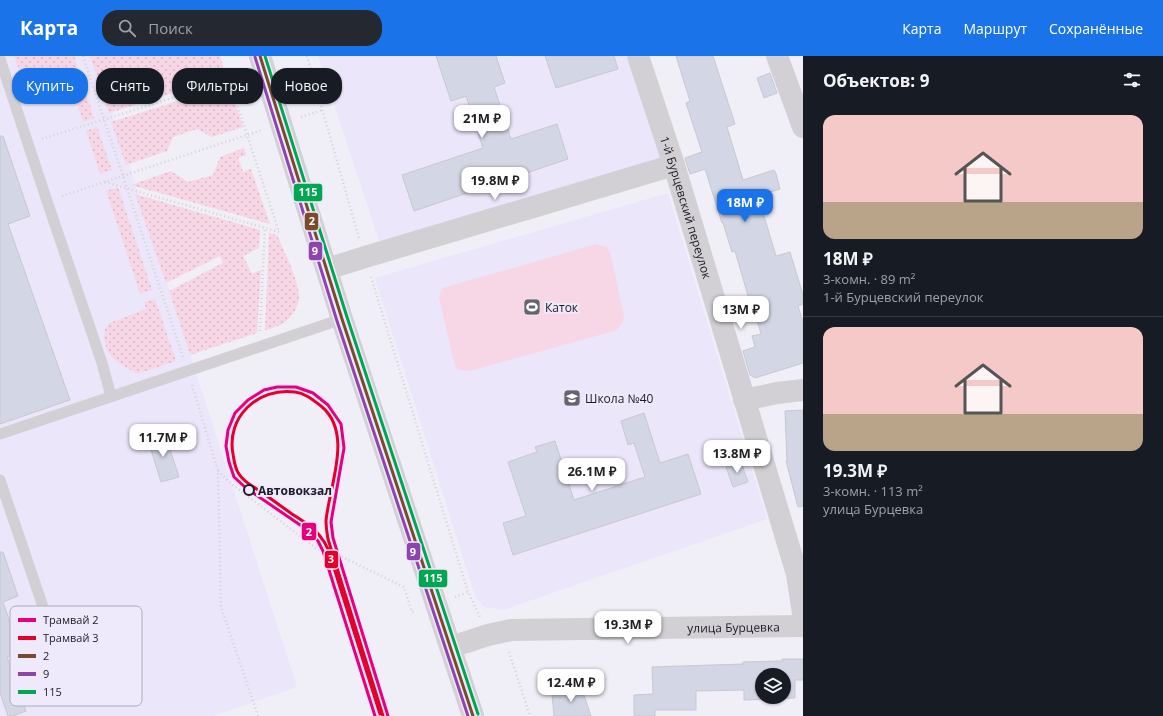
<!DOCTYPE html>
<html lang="ru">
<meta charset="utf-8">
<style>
body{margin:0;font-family:"Open Sans",sans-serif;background:#242831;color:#f1f3f6;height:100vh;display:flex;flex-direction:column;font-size:15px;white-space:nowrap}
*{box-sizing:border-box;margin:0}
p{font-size:13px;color:#9ea1a6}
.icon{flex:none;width:22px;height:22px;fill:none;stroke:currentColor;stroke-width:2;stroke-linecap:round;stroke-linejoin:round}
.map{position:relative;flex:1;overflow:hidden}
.panel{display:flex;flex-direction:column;background:#171b24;width:360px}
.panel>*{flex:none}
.guide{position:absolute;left:12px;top:12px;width:380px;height:36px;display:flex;gap:8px}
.controls{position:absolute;left:755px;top:612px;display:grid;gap:8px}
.controls a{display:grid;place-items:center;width:36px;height:36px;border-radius:50%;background:#171b24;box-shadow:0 1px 3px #0004;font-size:20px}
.price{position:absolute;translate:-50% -34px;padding:0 9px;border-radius:8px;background:#fff;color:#222;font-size:13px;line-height:26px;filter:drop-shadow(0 1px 2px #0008)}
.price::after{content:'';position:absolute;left:50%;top:24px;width:12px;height:9px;margin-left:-6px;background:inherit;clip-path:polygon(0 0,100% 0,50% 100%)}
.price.on{background:#1a73e8;color:#fff}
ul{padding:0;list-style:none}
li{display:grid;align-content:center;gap:8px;height:212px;padding:0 20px}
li+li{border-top:1px solid #363941}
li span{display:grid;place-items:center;height:124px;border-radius:12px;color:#555}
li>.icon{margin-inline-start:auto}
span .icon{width:72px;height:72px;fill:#fffc;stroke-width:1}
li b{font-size:17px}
h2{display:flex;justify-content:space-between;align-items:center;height:48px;padding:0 20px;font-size:17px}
.pill{padding:0 14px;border-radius:16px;background:#171b24;box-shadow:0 1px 3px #0004;font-size:14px;line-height:36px}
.pill.on{background:#1a73e8;color:#fff}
header{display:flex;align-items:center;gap:24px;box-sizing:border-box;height:56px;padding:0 20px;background:#1a73e8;color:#fff}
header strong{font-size:19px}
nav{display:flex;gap:22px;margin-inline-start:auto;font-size:14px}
.search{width:280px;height:36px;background:#242831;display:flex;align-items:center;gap:10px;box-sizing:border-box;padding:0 14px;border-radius:16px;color:#9ea1a6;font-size:15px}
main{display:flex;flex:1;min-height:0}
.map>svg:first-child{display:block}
.built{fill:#ebe6fa}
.grass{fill:url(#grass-dots)}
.pitch{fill:#f7d6e5}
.building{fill:#d3d6e4;stroke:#c7c8d0;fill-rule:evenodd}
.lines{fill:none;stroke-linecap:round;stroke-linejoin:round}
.path{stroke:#d2d2d4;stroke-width:2.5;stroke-dasharray:1 3;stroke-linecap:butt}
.service{stroke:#d2d0d4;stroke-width:11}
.minor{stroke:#d2d0d4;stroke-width:22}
.tertiary{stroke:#d2d0d4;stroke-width:22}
.primary{stroke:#d2cfd5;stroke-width:22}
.bus-1-casing{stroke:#eeeafb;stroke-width:6}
.bus-2-casing{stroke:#eeeafb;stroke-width:6}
.bus-3-casing{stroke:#eeeafb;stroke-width:6}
.bus-1{stroke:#7a4b2a;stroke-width:3}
.bus-2{stroke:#8e44ad;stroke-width:3}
.bus-3{stroke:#00a651;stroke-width:3}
.tram-1-casing{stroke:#eeeafb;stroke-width:6}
.tram-2-casing{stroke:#eeeafb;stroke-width:6}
.tram-1{stroke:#e5007d;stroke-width:3}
.tram-2{stroke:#e4002b;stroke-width:3}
.stop-dot{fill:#eeeafb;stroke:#1d1a24;stroke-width:2}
.labels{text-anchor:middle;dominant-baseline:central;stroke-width:4;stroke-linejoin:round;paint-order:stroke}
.street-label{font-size:12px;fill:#1d1a24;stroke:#eeeafb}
.poi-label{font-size:12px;fill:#1d1a24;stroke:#eeeafb;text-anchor:start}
.stop-label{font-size:12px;font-weight:bold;fill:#1d1a24;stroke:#eeeafb;text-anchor:start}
.key{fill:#eeeafb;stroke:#afacba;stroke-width:1}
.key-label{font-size:11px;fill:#1d1a24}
.line-badge{stroke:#eeeafb;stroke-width:1.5}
.badge-label{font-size:11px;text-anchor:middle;font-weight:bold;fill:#fff}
</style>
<header>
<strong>Карта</strong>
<div class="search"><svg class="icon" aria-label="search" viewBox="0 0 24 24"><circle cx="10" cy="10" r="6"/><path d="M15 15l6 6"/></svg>Поиск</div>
<nav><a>Карта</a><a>Маршрут</a><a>Сохранённые</a></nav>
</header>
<main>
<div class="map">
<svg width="803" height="660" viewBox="0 0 803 660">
<defs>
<pattern id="grass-dots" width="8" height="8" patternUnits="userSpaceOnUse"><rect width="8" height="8" fill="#f7d6e5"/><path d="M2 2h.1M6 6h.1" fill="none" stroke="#d3b7c4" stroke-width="1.8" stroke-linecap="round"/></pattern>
</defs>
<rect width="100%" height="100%" fill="#f0eef7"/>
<path class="built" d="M0 0H94L297 631 213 660H0Z
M318 0H631L664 103 379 185Z
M668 137 767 463 503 554 484 551 475 540 375 222Z"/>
<path class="grass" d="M14 0H74L94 62 83 66 67 19C60 21 50 26 42 26 26 26 18 14 14 0Z
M90 0H220L226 20 109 57Z
M229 29 243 71 212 81 197 73 173 81 167 95 126 109 111 66Z
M97 71 112 114 100 118 86 75Z
M244 92 246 99 238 102 243 116 251 113 270 168 131 129 171 115 188 126 213 119 220 101Z
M118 131 152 234 140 238 106 135Z
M135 138 260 174 259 192 243 200 252 218 261 214 257 277 190 299 169 235 223 207 220 200 166 227Z
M269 177 277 179C284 195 298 223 299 240 299 252 290 264 280 269 275 271 270 273 265 274Z
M155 243 176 305 137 318 117 306 107 295 104 282 105 273 110 267 146 253 144 246Z"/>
<path class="pitch" d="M597 188 606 191 610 196 624 259C623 267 621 271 614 275L473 314 465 315 458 313 454 306 439 242 440 237 443 232Z"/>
<path class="building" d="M436 0H496L505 27 494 31 511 83 557 68 568 103 414 155 402 119 483 92 466 40 451 45Z
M545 0H614L618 13 556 32Z
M676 0H713L735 68 727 71 743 124 774 114 776 118 780 133 758 140 776 200 790 196 803 239V248L798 250 803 266V307L755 322 750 319 743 295 755 291 752 280 761 278 751 242 749 243 735 195 732 196 723 167H722L705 113 690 118 685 102 702 96 686 47 690 45Z
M770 17 777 37 764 42 757 22Z
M0 80H3L30 160 8 168 70 344 0 368Z
M803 354V450L798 451 786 405H787L785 355Z
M644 357 660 407 688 398 701 438 513 499 503 467 526 460 508 406 537 396 535 391 555 385 574 444 645 421 634 387 628 389 621 365Z
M165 378 179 421 161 426 148 384Z
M741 406 748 426 733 431 726 411Z
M0 496H3L18 540 3 546 20 596 7 601 26 655 13 660H8L0 637Z
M782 603H803V624H795V642L744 644V634L696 635V654H655V660H634V639L653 638 652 611 743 608V606L782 605ZM762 619H784V641H762Z
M581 630 591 660H554L552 639Z"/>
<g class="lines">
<path class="path" d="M83 0 183 301
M307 0 359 182
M301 61 323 54
M42 83 229 24 279 176
M105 126 279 176
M62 140 262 74
M371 221 468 536 480 561
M260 275 265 172
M192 329 218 415 221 551 258 660
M218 415 229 426 317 493 338 499 404 531 412 556 416 554
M455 541 468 536
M509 596 530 660"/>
<path class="service" d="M0 3 47 145 102 307 111 340
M0 378 342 263
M0 424 58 595"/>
<g class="minor">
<path id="s1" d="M638 0 674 109 797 518 803 557"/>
<path d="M777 0 803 71"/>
<path d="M327 213 365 201 674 109"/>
<path d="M744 344 777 337 803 334"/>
</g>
<path class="tertiary" id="s2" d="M451 591 488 579 511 574 803 570"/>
<path class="primary" d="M260 0 342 263 473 660"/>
<g class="bus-1-casing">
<path id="bus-1" d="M260 0 342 263 473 660"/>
</g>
<g class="bus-2-casing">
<path id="bus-2" d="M255 1 337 265 468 660"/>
</g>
<g class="bus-3-casing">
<path id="bus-3" d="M265 0 347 261 478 658"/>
</g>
<use href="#bus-1" class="bus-1"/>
<use href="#bus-2" class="bus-2"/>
<use href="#bus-3" class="bus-3"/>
<g class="tram-1-casing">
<path id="tram-1" d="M375 660 323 495 318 485 306 473 246 432 234 421 229 406 226 390 228 374 235 357 248 344 264 334 277 331H296L313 337 328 349 341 368 344 392 331 466 333 482 388 660"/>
</g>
<g class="tram-2-casing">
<path id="tram-2" d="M380 658 328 493C326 490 325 486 322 483 315 472 303 465 292 458 281 450 271 443 260 435 253 431 243 425 239 418 235 413 234 404 233 398 226 361 258 331 295 336 305 337 313 344 321 350 354 377 329 430 326 465 326 470 327 477 328 483L383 660"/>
</g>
<use href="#tram-1" class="tram-1"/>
<use href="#tram-2" class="tram-2"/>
</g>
<defs>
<g id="stadium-square" transform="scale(0.9)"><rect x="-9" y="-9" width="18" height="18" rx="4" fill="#67646e" stroke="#eeeafb"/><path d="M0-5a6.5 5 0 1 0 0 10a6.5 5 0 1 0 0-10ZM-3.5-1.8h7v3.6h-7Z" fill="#fff"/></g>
<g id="school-square" transform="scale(0.9)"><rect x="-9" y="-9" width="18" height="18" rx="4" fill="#67646e" stroke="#eeeafb"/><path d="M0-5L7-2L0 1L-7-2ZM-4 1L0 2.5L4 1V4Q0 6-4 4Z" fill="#fff"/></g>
</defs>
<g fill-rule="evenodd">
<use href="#stadium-square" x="532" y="251"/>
<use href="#school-square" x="572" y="342"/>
</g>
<circle class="stop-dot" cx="249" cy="434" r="5"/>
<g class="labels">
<g class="street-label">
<text stroke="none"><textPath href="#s1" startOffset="159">1-й Бурцевский переулок</textPath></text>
<text stroke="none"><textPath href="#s2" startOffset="285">улица Бурцевка</textPath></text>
</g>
<g class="poi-label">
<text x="545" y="251">Каток</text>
<text x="585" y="342">Школа №40</text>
</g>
<g class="stop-label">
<text x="258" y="434">Автовокзал</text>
</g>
</g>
<rect x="10" y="550" width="132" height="100" rx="6" class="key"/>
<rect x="18" y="562" width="18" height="4" fill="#e5007d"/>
<rect x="18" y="580" width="18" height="4" fill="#e4002b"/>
<rect x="18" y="598" width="18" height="4" fill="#7a4b2a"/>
<rect x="18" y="616" width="18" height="4" fill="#8e44ad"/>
<rect x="18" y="634" width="18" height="4" fill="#00a651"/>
<g class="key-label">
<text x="43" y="568">Трамвай 2</text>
<text x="43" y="586">Трамвай 3</text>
<text x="43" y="604">2</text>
<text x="43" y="622">9</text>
<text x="43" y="640">115</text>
</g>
<g class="line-badge">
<rect x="293" y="127" width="30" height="19" rx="4" fill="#00a651"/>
<rect x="304" y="156" width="15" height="19" rx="4" fill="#7a4b2a"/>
<rect x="308" y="185" width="15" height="20" rx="4" fill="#8e44ad"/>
<rect x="301" y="466" width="16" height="19" rx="4" fill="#e5007d"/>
<rect x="406" y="486" width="15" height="19" rx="4" fill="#8e44ad"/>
<rect x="324" y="494" width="15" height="19" rx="4" fill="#e4002b"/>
<rect x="418" y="513" width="30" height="19" rx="4" fill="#00a651"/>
</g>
<g class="badge-label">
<text x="308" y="140">115</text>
<text x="312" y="169">2</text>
<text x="315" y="199">9</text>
<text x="309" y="480">2</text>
<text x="413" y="500">9</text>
<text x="331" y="507">3</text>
<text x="433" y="526">115</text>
</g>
</svg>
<div class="controls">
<a><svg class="icon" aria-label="layers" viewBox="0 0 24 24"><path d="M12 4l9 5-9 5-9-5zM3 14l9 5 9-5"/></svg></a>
</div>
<b class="price" style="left:482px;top:83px">21M ₽</b>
<b class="price" style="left:495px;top:145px">19.8M ₽</b>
<b class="price on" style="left:745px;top:167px">18M ₽</b>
<b class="price" style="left:741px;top:274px">13M ₽</b>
<b class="price" style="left:163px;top:402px">11.7M ₽</b>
<b class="price" style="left:737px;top:418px">13.8M ₽</b>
<b class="price" style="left:592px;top:436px">26.1M ₽</b>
<b class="price" style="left:628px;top:589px">19.3M ₽</b>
<b class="price" style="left:571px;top:647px">12.4M ₽</b>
<div class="guide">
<a class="pill on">Купить</a>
<a class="pill">Снять</a>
<a class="pill">Фильтры</a>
<a class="pill">Новое</a>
</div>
</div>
<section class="panel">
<h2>Объектов: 9<svg class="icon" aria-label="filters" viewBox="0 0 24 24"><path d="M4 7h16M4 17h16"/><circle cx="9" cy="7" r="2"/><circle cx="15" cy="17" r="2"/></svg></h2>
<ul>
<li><span style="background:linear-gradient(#f6c9c9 70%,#b9a48a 0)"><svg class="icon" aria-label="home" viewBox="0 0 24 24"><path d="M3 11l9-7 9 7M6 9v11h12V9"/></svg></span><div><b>18M ₽</b><p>3-комн. · 89 m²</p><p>1-й Бурцевский переулок</p></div></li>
<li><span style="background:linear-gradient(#f6c9c9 70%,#b9a48a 0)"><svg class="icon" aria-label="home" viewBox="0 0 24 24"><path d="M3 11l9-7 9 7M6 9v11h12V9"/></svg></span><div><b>19.3M ₽</b><p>3-комн. · 113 m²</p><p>улица Бурцевка</p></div></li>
</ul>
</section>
</main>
